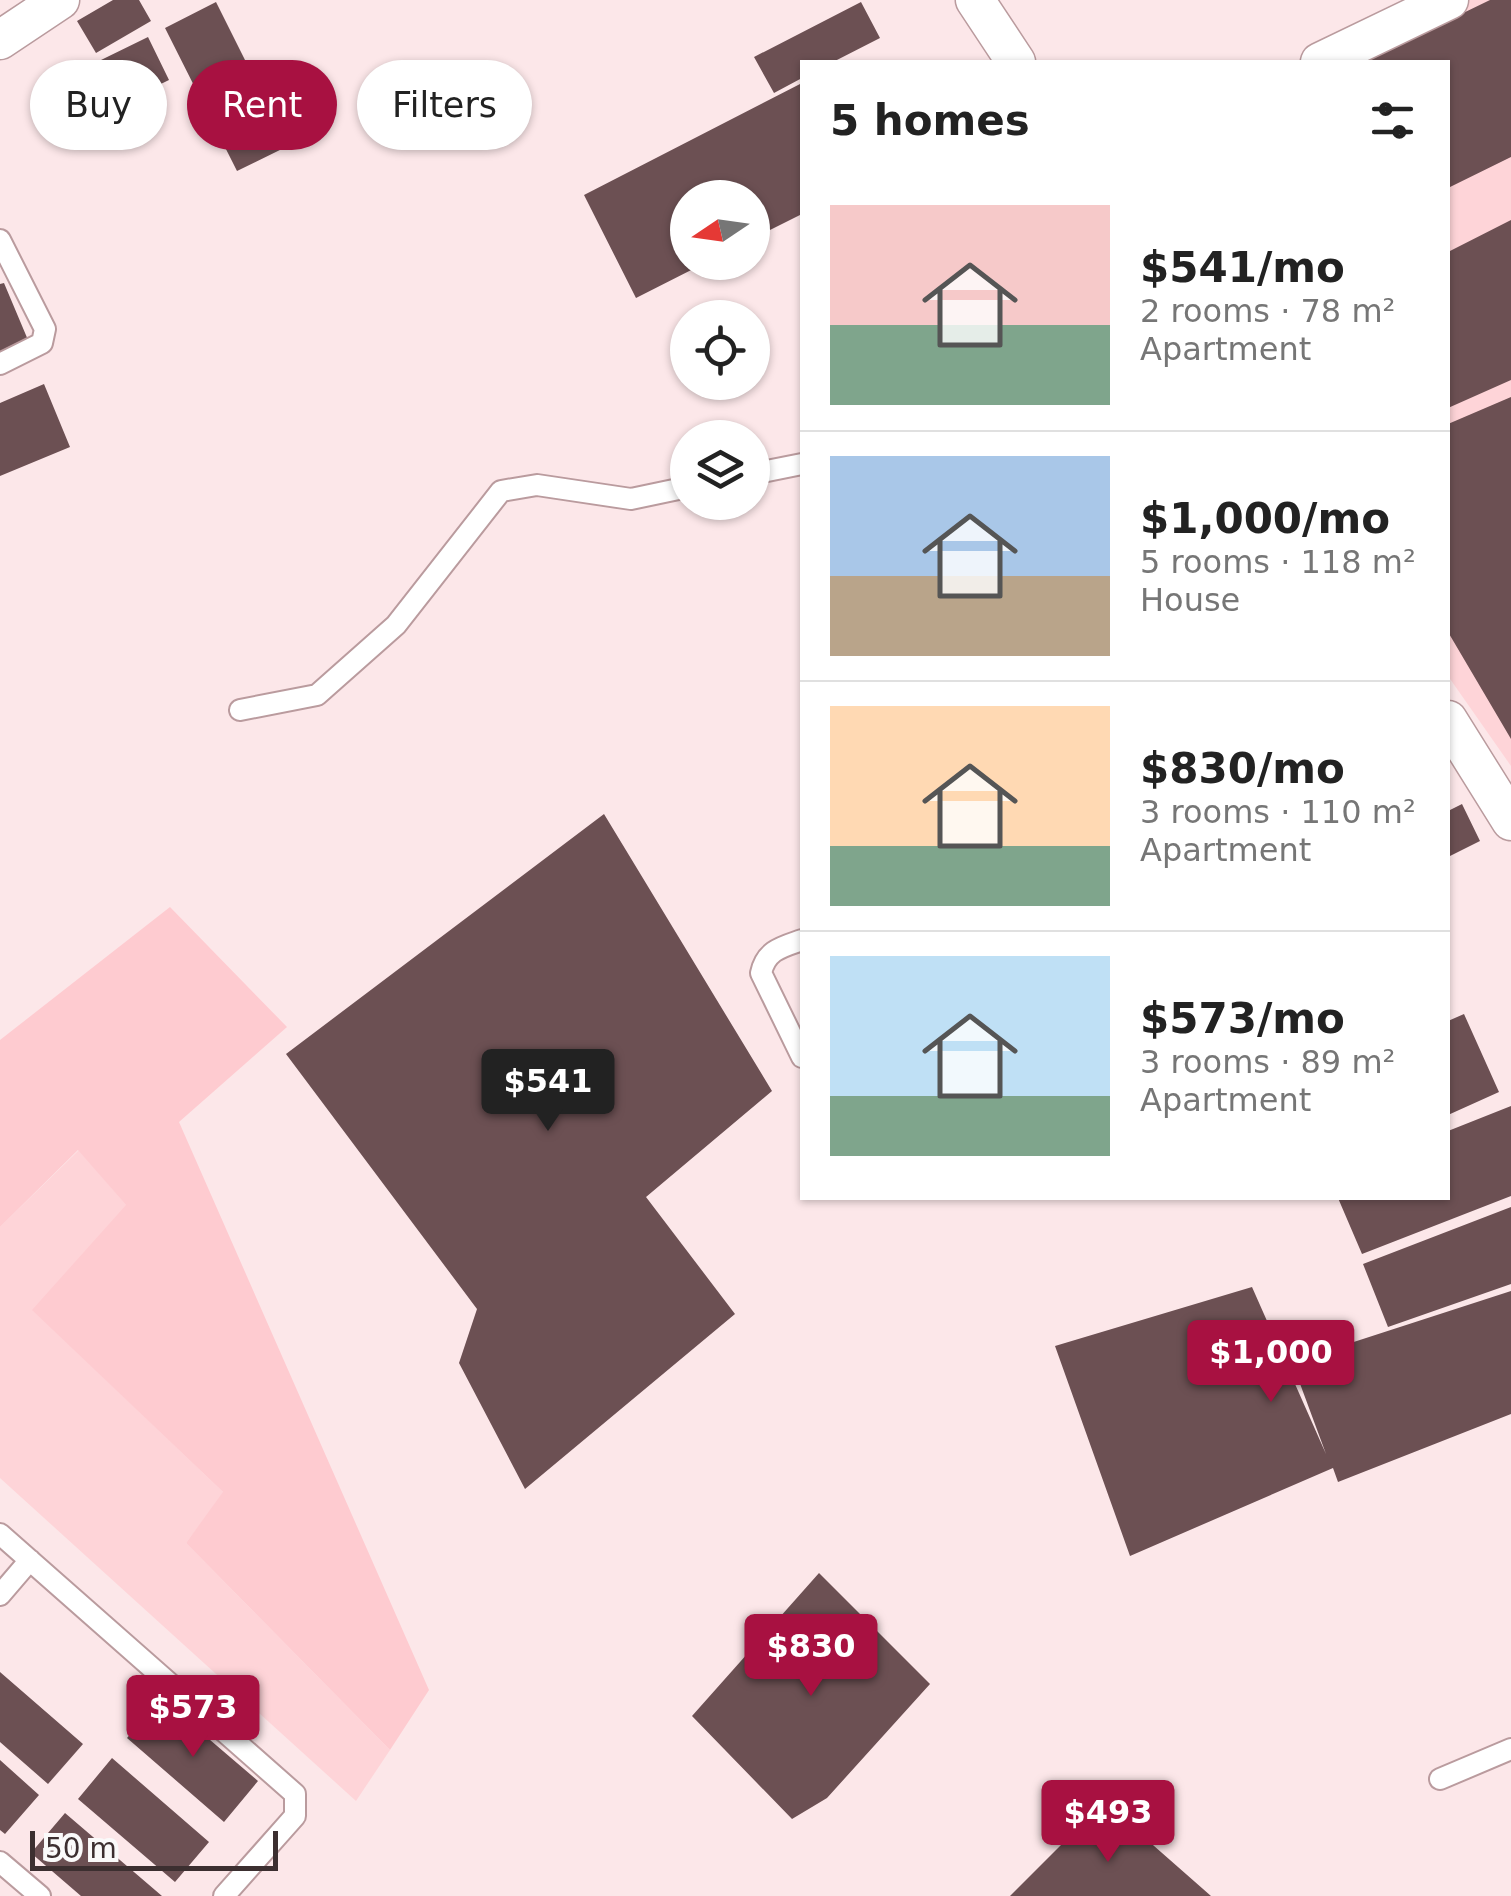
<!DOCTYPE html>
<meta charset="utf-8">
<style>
body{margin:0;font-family:"DejaVu Sans",sans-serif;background:#f6f6f6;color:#222;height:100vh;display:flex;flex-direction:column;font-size:38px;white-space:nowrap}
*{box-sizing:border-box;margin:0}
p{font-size:32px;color:#767676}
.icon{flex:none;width:55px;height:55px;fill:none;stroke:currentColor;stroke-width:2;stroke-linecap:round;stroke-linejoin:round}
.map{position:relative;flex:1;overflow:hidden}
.details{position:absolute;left:800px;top:60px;width:650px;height:1140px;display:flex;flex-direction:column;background:#fff;border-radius:0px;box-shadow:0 2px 8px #0004}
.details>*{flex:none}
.hud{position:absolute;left:30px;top:60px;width:620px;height:90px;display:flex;gap:20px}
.needle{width:65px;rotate:257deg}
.controls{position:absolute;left:670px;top:180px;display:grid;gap:20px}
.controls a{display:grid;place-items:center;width:100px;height:100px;border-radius:50%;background:#fff;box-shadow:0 2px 8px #0004;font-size:50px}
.scale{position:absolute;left:30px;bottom:25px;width:248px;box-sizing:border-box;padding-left:10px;border:5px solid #3c2f30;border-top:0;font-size:28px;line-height:35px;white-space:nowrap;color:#3c2f30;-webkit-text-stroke:8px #fafafa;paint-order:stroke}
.price{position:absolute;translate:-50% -85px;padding:0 22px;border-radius:10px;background:#a81141;color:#fff;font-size:32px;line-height:65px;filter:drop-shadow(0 2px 5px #0008)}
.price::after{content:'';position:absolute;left:50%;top:60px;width:30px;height:22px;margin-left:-15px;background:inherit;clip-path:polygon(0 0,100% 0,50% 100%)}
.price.active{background:#222;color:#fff}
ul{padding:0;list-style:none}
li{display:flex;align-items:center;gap:30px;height:250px;padding:0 30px}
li+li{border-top:2px solid #e0e0e0}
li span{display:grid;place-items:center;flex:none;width:280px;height:200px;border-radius:0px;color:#555}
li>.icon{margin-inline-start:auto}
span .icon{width:120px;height:120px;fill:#fffc;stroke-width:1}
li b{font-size:42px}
h2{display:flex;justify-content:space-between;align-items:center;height:120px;padding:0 30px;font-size:42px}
.chip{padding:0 35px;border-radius:45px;background:#fff;box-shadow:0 2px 8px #0004;font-size:35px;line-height:90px}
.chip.active{background:#a81141;color:#fff}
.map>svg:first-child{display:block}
.built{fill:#fed4d8}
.green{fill:#fecbd0}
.building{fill:#6c5053}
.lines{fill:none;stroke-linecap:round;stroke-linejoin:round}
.service-casing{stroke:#ba9b9e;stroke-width:24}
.minor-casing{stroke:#ba9b9e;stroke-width:41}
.service{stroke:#fff;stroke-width:20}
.minor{stroke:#fff;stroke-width:38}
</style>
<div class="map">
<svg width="1511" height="1896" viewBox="0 0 1511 1896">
<rect width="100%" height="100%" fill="#fce7e9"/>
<path class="built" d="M1468 0H1511V766L1448 676V62H1341Z
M79 1150 127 1206 33 1310 224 1493 186 1543 390 1750 356 1801 0 1478V1227Z"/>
<path class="green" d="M170 907 287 1027 179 1122 429 1690 390 1750 186 1543 223 1492 32 1310 126 1205 78 1150 0 1227V1040Z"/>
<path class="building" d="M113 0H139L151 21 96 53 77 21Z
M1490 0H1511V157L1448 188V62H1362Z
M216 2 288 146 237 171 165 28Z
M861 2 880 38 833 62H802V78L774 93 754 57Z
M148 37 169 80 122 103 101 60Z
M74 80 103 127 67 149 38 102Z
M802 83V214L752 239V198H688V262H707L636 298 584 195Z
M1511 220V380L1448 408V252Z
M4 283 28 340 0 352V284Z
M44 384 70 447 0 476V403Z
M1511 397V739L1448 632V424Z
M1462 804 1480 841 1448 857V811Z
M604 814 772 1091 646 1197 735 1314 525 1489 459 1363 477 1309 286 1054Z
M1464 1014 1499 1092 1448 1115V1021Z
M1511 1106V1196L1362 1254 1338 1198H1448V1131Z
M1511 1207V1284L1388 1327 1363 1264Z
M1252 1287 1326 1454 1292 1362 1511 1291V1414L1338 1482 1333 1468 1130 1556 1055 1346Z
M819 1573 930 1684 827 1798 792 1819 692 1716Z
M0 1672 83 1744 48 1784 0 1742Z
M161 1698 258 1781 224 1822 127 1738Z
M112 1758 209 1842 175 1882 78 1799Z
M0 1760 39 1795 5 1834 0 1830Z
M1104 1802 1211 1896H1010Z
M65 1813 162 1896H81L31 1853Z"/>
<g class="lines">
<g class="service-casing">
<path id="service" d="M0 240 45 329 42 343 0 364
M752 474 802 464
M240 710 317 695 396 625 501 491 537 485 631 499 688 487
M802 940C782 947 766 950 761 973L802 1057
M0 1534 295 1794V1816L224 1896
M0 1595 30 1560
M1440 1779 1511 1749
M0 1862 40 1896"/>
</g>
<g class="minor-casing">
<path id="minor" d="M975 0 1016 62
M0 40 60 0
M1320 62 1449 0
M1448 720 1511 821"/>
</g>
<use href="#service" class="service"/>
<use href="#minor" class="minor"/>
</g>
</svg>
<div class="controls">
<a><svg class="needle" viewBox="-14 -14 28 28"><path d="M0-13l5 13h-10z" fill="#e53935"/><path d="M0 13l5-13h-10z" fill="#767676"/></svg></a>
<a><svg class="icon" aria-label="locate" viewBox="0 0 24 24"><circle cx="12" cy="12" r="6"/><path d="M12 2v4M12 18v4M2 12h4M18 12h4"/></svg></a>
<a><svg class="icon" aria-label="layers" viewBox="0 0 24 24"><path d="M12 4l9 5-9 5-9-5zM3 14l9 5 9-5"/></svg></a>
</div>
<div class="scale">50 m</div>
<b class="price active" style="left:548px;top:1134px">$541</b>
<b class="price" style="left:1271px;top:1405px">$1,000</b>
<b class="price" style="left:811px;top:1699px">$830</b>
<b class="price" style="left:193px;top:1760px">$573</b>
<b class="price" style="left:1108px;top:1865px">$493</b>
<div class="hud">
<a class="chip">Buy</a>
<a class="chip active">Rent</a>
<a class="chip">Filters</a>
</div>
<section class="details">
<h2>5 homes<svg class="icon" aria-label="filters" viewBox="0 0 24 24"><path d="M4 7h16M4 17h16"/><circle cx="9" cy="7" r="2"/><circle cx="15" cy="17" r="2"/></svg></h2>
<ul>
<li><span style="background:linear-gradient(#f6c9c9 60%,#7fa58c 0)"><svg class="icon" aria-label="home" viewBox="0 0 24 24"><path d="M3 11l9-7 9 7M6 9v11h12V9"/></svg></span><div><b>$541/mo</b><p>2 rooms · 78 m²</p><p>Apartment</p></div></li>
<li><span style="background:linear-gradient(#a9c7e8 60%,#b9a48a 0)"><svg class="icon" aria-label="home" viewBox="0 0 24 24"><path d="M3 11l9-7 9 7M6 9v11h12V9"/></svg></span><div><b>$1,000/mo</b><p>5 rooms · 118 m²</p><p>House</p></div></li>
<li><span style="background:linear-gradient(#ffd9b3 70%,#7fa58c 0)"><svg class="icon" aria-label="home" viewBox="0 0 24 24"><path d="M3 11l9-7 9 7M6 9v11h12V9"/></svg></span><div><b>$830/mo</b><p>3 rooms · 110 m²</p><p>Apartment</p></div></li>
<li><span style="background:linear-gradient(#bfe0f5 70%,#7fa58c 0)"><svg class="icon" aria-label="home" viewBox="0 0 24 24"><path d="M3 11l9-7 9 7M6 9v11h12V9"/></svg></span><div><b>$573/mo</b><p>3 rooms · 89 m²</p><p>Apartment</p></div></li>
</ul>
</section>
</div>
